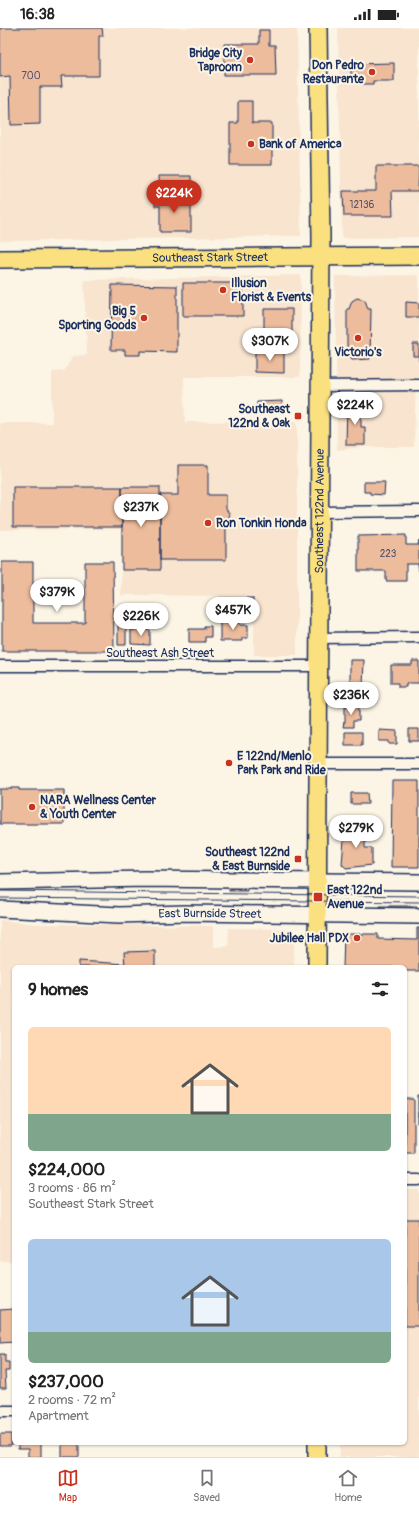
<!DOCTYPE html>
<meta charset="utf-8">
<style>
body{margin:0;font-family:Pangolin,sans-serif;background:#f2f2f2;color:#222;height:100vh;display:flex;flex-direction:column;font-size:15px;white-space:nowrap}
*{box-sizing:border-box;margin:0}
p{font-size:13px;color:#767676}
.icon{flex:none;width:22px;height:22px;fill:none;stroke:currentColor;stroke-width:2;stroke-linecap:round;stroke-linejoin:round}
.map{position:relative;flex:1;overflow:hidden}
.drawer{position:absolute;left:12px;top:937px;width:395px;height:480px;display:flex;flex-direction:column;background:#fff;border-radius:6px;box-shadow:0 1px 3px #0004}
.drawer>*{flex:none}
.price{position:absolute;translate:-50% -34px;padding:0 9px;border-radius:14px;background:#fff;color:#222;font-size:13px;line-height:26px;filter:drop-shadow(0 1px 2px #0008)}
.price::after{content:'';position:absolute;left:50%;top:24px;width:12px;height:9px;margin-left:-6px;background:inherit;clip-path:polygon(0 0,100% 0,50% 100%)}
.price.current{background:#c8321e;color:#fff}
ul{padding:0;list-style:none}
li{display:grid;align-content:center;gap:8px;height:212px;padding:0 16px}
li span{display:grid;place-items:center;height:124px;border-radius:6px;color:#555}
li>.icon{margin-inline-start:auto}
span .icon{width:72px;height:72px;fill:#fffc;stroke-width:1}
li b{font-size:17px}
h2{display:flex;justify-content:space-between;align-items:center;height:48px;padding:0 16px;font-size:17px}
.status{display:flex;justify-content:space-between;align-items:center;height:28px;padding:0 20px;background:#fff;direction:ltr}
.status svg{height:11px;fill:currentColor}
.menu{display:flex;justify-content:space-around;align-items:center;height:56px;border-top:1px solid #e0e0e0;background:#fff;font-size:11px;color:#767676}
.menu a{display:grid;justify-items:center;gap:2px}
.menu .current{color:#c8321e}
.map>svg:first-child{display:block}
.built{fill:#f8e4cf}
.building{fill:#edbc9d;stroke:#1b2f5e}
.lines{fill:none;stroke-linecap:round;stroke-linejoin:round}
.street-casing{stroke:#1b2f5e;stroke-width:13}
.secondary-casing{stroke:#1b2f5e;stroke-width:18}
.primary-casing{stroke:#1b2f5e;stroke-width:20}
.street{stroke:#fcf5e5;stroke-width:10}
.secondary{stroke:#fcf5e5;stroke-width:15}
.primary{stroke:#fbe080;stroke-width:17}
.tram{stroke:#1b2f5e;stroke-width:1}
.poi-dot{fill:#c8321e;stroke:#fcf5e5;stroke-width:1.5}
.labels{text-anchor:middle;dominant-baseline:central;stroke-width:4;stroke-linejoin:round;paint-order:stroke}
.number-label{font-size:10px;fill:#50526e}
.poi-label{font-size:12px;font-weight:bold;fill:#1b2f5e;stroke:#fcf5e5;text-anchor:end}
.street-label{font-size:12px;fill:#1b2f5e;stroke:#fcf5e5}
</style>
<div class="status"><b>16:38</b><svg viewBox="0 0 49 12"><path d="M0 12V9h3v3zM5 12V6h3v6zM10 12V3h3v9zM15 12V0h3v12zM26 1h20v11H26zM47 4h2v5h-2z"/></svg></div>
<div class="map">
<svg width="419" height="1429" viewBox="0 0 419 1429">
<rect width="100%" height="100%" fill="#fcf5e5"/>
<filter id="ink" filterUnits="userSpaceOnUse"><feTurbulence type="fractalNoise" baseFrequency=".025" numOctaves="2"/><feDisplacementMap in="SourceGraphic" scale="8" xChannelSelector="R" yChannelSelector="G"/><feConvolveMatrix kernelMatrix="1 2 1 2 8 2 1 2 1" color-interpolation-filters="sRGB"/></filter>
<g filter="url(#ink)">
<path class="built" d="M0 0H297L301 208 0 213Z
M338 0H419V209L342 210Z
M301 247 300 349H184L185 394 297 393V627H254V568L121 567V501L0 502V395H52V344L64 343 73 328 87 327 84 252Z
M419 247V349H416L414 419H363L337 422 335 248Z
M0 892 35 896 213 898 214 919 228 918 229 900 285 901 294 910V939H14V1233H0Z
M405 1162H419V1429H340V1415H405Z"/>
<path class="building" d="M0 0H102L103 8H99V48H61L62 59H40V96L11 97 10 48 0 49Z
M259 2H269V17H275L276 47H224V16H259Z
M394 35V53H373V56H363V53H351V36Z
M238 73H252V95H272V137H230V95H238Z
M376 138H419L418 163H392L393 188H344L343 163H376Z
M159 148H191V171H160Z
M155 164H160V171H191V204H160V178H155Z
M183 255H243V288H183Z
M112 257 177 258V324L140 323V327H125V322H111Z
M357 270 365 272 368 281H371L370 331 352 332 347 325V281H349L352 273Z
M406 274 419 275V289H406Z
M264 281H292V305L264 304Z
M413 316H419V333V328H413Z
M255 323H284V345L255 344Z
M282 373V383L257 384V374Z
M347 376H361V399H365V417H346Z
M178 437H208V467H226V481L230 487 226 494V532H160V467H178Z
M364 454H385L384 467 370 466V464H364Z
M13 459H122V499H13Z
M122 459H160V542H122Z
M406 507V517H418L419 513V543L418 536H406V553H386V543H358V508Z
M2 534H33V595H85V534H113L114 623H2Z
M219 570H253V582H219Z
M118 585H126V617H118Z
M240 593V597H248V610H242V613H220V594Z
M204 598H211V609H205V614H189V601H204Z
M131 602H150V617L131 616Z
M350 632H364L363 658 364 657V668H350Z
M412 633H419V655H406V659H398V655H391V637H412Z
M345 678H359V693H353V699H343L344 694H345Z
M409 701H419V713H409Z
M379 702 397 703V716H389V713H379Z
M345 704H362V717H345Z
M392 753H419V839H391Z
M12 760H19V762H64V796H0V761H12Z
M351 765H367L368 776H351Z
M345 799H359L365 805V820H372V837L346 840 342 836Z
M229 857H247V863H229Z
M380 878H417L416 884H380Z
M417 900H419V943H405V939H343L344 906H378V911L417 912Z
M155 923V939H125L124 924Z
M79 933 125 936V939H79Z
M418 1068H419V1095H418Z
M405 1071H414V1125H405Z
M405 1191H419V1298H405Z
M14 1281V1314L0 1315V1282Z
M0 1326H5V1334H9V1343H5L6 1360H0Z
M0 1406H11V1418H0Z
M18 1415H41V1429H28V1421H18Z
M62 1416H79V1429H62Z"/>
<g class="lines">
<g class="street-casing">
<path id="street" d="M320 358 419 357
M320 484 419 483
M319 610 419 609
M0 638H319
M317 736H419
M405 1152H419
M0 1383H14"/>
</g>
<g class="secondary-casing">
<g id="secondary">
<path d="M0 854 145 851 419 854"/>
<path id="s1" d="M0 881 119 887 185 885 419 888"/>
</g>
</g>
<g class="primary-casing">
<g id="primary">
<path id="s2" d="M0 231 419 228"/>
<path id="s3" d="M317 939 321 209 318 0"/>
<path d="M317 1429V1415"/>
</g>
</g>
<use href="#street" class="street"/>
<use href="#secondary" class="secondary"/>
<use href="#primary" class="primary"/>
<path class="tram" d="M0 863 419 868
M0 870 419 874"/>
</g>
</g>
<g class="poi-dot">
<circle cx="250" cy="32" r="4"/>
<circle cx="372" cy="44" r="4"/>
<circle cx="251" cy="116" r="4"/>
<circle cx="223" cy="262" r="4"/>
<circle cx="144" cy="290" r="4"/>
<circle cx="358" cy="310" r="4"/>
<rect x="294" y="384" width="8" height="8" rx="2"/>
<circle cx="208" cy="495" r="4"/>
<circle cx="229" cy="735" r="4"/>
<circle cx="32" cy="779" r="4"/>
<rect x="294" y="827" width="8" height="8" rx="2"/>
<rect x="313" y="864" width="10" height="10" rx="2"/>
<circle cx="357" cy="910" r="4"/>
</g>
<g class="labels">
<g class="number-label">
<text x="31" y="48">700</text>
<text x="362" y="177">12136</text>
<text x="388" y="526">223</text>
</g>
<g class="poi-label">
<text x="242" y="25">Bridge City<tspan x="242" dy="14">Taproom</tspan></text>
<text x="364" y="37">Don Pedro<tspan x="364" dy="14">Restaurante</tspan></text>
<text x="259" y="116" text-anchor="start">Bank of America</text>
<text x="231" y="255" text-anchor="start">Illusion<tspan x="231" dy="14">Florist &amp; Events</tspan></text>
<text x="136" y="283">Big 5<tspan x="136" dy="14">Sporting Goods</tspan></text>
<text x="358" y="324" text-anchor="middle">Victorio's</text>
<text x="290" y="381">Southeast<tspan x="290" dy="14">122nd &amp; Oak</tspan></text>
<text x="216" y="495" text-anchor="start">Ron Tonkin Honda</text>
<text x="237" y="728" text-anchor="start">E 122nd/Menlo<tspan x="237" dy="14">Park Park and Ride</tspan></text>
<text x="40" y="772" text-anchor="start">NARA Wellness Center<tspan x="40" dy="14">&amp; Youth Center</tspan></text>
<text x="290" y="824">Southeast 122nd<tspan x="290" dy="14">&amp; East Burnside</tspan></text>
<text x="327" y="862" text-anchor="start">East 122nd<tspan x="327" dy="14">Avenue</tspan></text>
<text x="349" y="910">Jubilee Hall PDX</text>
</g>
<g class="street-label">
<text stroke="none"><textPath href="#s2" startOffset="210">Southeast Stark Street</textPath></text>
<text stroke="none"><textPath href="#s3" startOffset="456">Southeast 122nd Avenue</textPath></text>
<text x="160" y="625">Southeast Ash Street</text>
<text stroke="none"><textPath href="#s1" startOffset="210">East Burnside Street</textPath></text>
</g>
</g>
</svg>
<b class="price current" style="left:174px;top:186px">$224K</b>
<b class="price" style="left:270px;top:334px">$307K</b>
<b class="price" style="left:355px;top:398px">$224K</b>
<b class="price" style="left:141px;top:500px">$237K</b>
<b class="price" style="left:57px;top:585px">$379K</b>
<b class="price" style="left:233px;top:603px">$457K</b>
<b class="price" style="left:141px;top:609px">$226K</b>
<b class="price" style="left:351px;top:688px">$236K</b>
<b class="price" style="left:356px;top:821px">$279K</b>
<section class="drawer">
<h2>9 homes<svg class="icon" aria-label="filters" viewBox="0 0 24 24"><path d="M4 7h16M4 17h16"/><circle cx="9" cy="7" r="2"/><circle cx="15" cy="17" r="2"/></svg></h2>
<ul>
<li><span style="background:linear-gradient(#ffd9b3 70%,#7fa58c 0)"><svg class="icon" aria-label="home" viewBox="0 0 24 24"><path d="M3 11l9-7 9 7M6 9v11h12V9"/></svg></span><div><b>$224,000</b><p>3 rooms · 86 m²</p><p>Southeast Stark Street</p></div></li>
<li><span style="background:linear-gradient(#a9c7e8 75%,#7fa58c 0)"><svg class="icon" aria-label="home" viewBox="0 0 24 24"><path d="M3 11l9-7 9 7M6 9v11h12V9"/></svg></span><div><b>$237,000</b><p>2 rooms · 72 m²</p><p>Apartment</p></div></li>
</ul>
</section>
</div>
<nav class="menu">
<a class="current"><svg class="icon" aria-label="map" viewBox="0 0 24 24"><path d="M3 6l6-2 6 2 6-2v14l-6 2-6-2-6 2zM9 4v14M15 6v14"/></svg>Map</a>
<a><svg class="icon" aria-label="saved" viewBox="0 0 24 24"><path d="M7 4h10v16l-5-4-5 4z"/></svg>Saved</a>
<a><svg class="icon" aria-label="home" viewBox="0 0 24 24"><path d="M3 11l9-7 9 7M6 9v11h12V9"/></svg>Home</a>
</nav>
